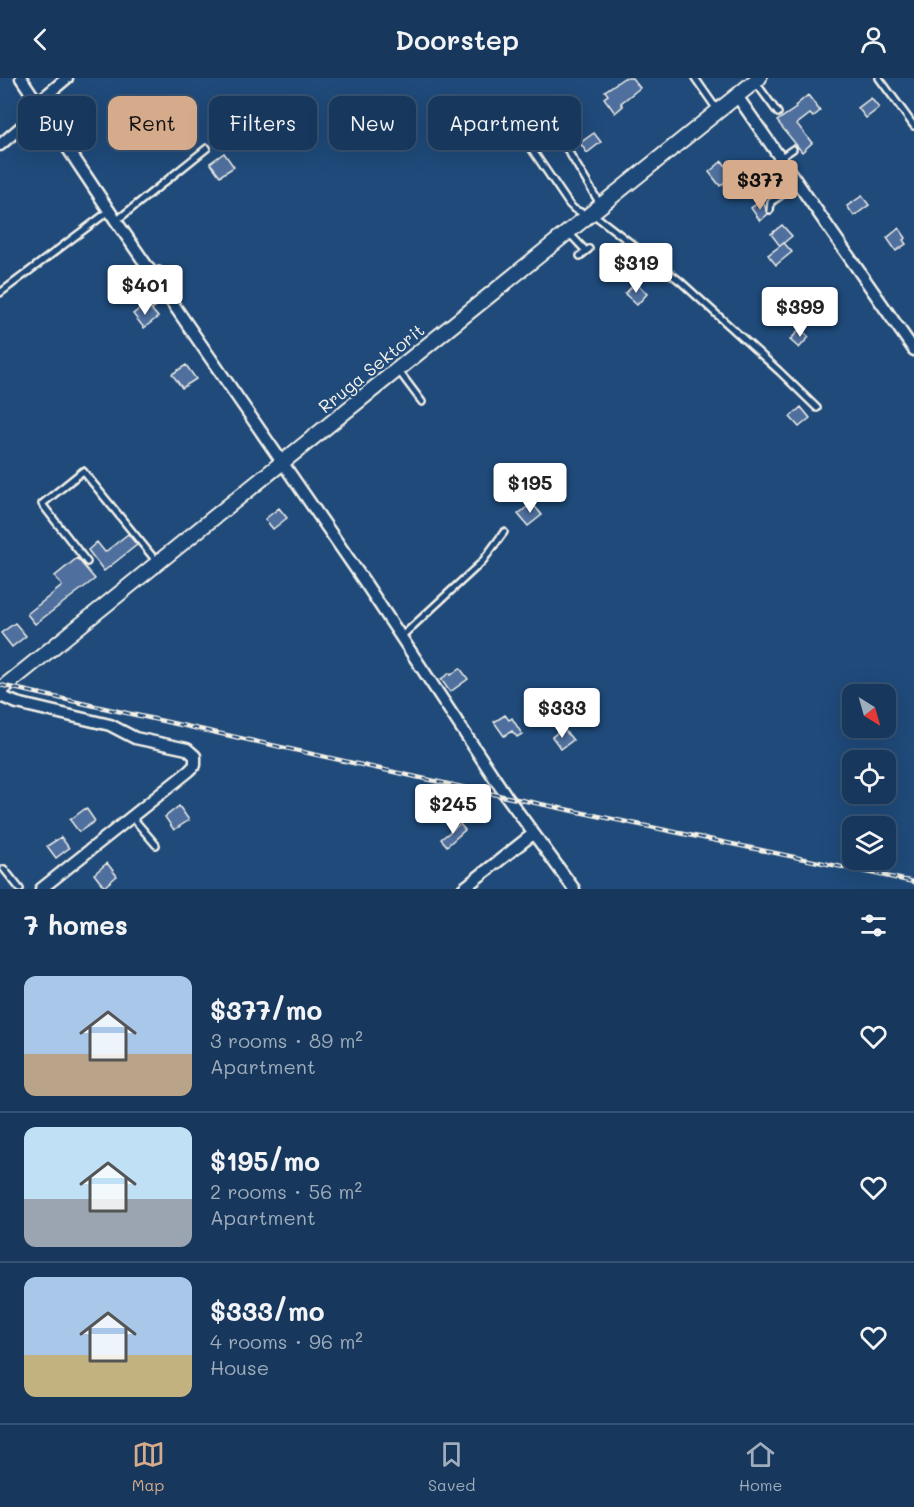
<!DOCTYPE html>
<meta charset="utf-8">
<style>
body{margin:0;font-family:Mali,sans-serif;background:#244365;color:#f1f3f6;height:100vh;display:flex;flex-direction:column;font-size:22px;white-space:nowrap}
*{box-sizing:border-box;margin:0}
p{font-size:20px;color:#9eacbb}
.icon{flex:none;width:33px;height:33px;fill:none;stroke:currentColor;stroke-width:2;stroke-linecap:round;stroke-linejoin:round}
.map{position:relative;height:811px;overflow:hidden}
.side{display:flex;flex-direction:column;background:#17385c;flex:1}
.side>*{flex:none}
.banner{position:absolute;left:18px;top:18px;width:600px;height:54px;display:flex;gap:12px}
.needle{width:39px;rotate:143deg}
.tools{position:absolute;left:842px;top:606px;display:grid;gap:12px}
.tools a{display:grid;place-items:center;width:54px;height:54px;border-radius:12px;background:#17385c;box-shadow:0 6px 24px #0002,0 0 0 2px #365272;font-size:30px}
.price{position:absolute;translate:-50% -51px;padding:0 14px;border-radius:6px;background:#fff;color:#222;font-size:20px;line-height:39px;filter:drop-shadow(0 2px 3px #0008)}
.price::after{content:'';position:absolute;left:50%;top:36px;width:18px;height:14px;margin-left:-9px;background:inherit;clip-path:polygon(0 0,100% 0,50% 100%)}
.price.selected{background:#d6ab8b;color:#111}
ul{padding:0;list-style:none}
li{display:flex;align-items:center;gap:18px;height:150px;padding:0 24px}
li+li{border-top:2px solid #365272}
li span{display:grid;place-items:center;flex:none;width:168px;height:120px;border-radius:12px;color:#555}
li>.icon{margin-inline-start:auto}
span .icon{width:72px;height:72px;fill:#fffc;stroke-width:1}
li b{font-size:26px}
h2{display:flex;justify-content:space-between;align-items:center;height:72px;padding:0 24px;font-size:26px}
.chip{padding:0 21px;border-radius:12px;background:#17385c;box-shadow:0 6px 24px #0002,0 0 0 2px #365272;font-size:21px;line-height:54px}
.chip.selected{background:#d6ab8b;color:#111}
header{display:flex;justify-content:space-between;align-items:center;height:78px;padding:0 24px;background:#17385c;font-size:27px;font-weight:600}
.tabs{display:flex;justify-content:space-around;align-items:center;height:84px;border-top:2px solid #365272;background:#17385c;font-size:16px;color:#9eacbb}
.tabs a{display:grid;justify-items:center;gap:3px}
.tabs .selected{color:#d6ab8b}
.map>svg:first-child{display:block}
.building{fill:#4f6f9f;stroke:#f4f1e8;stroke-width:1.5}
.lines{fill:none;stroke-linecap:round;stroke-linejoin:round}
.lane-casing{stroke:#f4f1e8;stroke-width:10}
.street-casing{stroke:#f4f1e8;stroke-width:15}
.secondary-casing{stroke:#f4f1e8;stroke-width:18}
.lane{stroke:#1f4a7a;stroke-width:5}
.street{stroke:#1f4a7a;stroke-width:10}
.secondary{stroke:#1f4a7a;stroke-width:14}
.rail-casing{stroke:#f4f1e8;stroke-width:4.5}
.rail{stroke:#1f4a7a;stroke-width:2;stroke-dasharray:7;stroke-linecap:butt}
.labels{text-anchor:middle;dominant-baseline:central;stroke-width:4.5;stroke-linejoin:round;paint-order:stroke}
.street-label{font-size:18px;fill:#f4f1e8;stroke:#1f4a7a}
</style>
<header><svg class="icon" aria-label="back" viewBox="0 0 24 24"><path d="M15 5l-7 7 7 7"/></svg>Doorstep<svg class="icon" aria-label="person" viewBox="0 0 24 24"><circle cx="12" cy="8" r="4"/><path d="M4 21q1-7 8-7t8 7"/></svg></header>
<div class="map">
<svg width="914" height="811" viewBox="0 0 914 811">
<rect width="100%" height="100%" fill="#1f4a7a"/>
<filter id="ink" filterUnits="userSpaceOnUse"><feTurbulence type="fractalNoise" baseFrequency=".0167" numOctaves="2"/><feDisplacementMap in="SourceGraphic" scale="12" xChannelSelector="R" yChannelSelector="G"/><feConvolveMatrix kernelMatrix="1 2 1 2 8 2 1 2 1" color-interpolation-filters="sRGB"/></filter>
<g filter="url(#ink)">
<path class="building" d="M624 0H632L640 10 621 25 623 28 615 35 604 20 608 17 605 13Z
M808 17 820 33 813 39 810 36 797 46 812 65 802 74 777 43 796 30 795 28Z
M525 18 535 32 524 39 515 25Z
M871 20 879 30 866 40 858 30Z
M594 55 601 64 587 75 580 65Z
M224 75 234 89 220 98 210 85Z
M722 83 733 97 720 108 709 94Z
M862 118 869 127 854 138 847 128Z
M762 122 768 136 760 143 751 130Z
M782 147 792 158 780 168 771 156Z
M899 150 906 160 903 162 906 166 896 173 887 160Z
M784 165 792 174 776 187 768 177Z
M125 195 126 201 134 208 121 218 111 205Z
M636 204 647 216 637 227 625 216Z
M146 226 147 230 152 232 158 239 144 250 133 236Z
M800 251 809 259 799 270 790 262Z
M186 287 196 301 182 310 172 296Z
M801 329 810 340 799 349 790 339Z
M532 425 542 437 528 448 518 436Z
M279 430 287 440 273 451 265 441Z
M128 456 137 467 104 493 88 472 97 464 105 474Z
M77 480 95 501 35 546 27 536 62 508 55 498Z
M15 545 26 558 12 569 1 555Z
M460 590 468 601 450 614 441 601 450 595 451 597Z
M505 637 509 642 512 640 522 656 517 659 512 653 504 658 494 644Z
M563 650 573 662 561 671 552 659Z
M179 728 189 742 174 752 165 739Z
M86 730 95 743 79 754 70 742Z
M460 746 465 752 447 768 441 761Z
M61 759 69 770 56 780 47 768Z
M107 785 117 798 104 809 94 796Z"/>
<g class="lines">
<g class="lane-casing">
<path id="lane" d="M695 0 718 33
M879 0 914 48
M756 5 778 35
M514 45 569 126 574 131 587 137
M567 71 600 126
M780 80 793 71
M770 132 771 124 798 106
M593 136 680 203 779 293 817 330
M116 143 207 70
M569 155 586 173
M580 178 589 171
M153 196 159 192 168 197
M130 198 145 186
M0 215 109 133
M151 227 164 213
M398 292 422 324
M87 484 42 426 83 393 157 484
M401 559 482 484 504 454
M132 739 156 767
M4 791 20 811"/>
</g>
<g class="street-casing">
<path id="street" d="M21 0 116 143 364 503 507 719 574 811
M737 18 914 272
M37 25 67 0
M0 67 42 31
M0 618 17 625 110 647 135 660 187 671 195 678V687L189 693 41 811
M463 811 533 756"/>
</g>
<g class="secondary-casing">
<path id="secondary" d="M0 612 759 0"/>
</g>
<use href="#lane" class="lane"/>
<use href="#street" class="street"/>
<use href="#secondary" class="secondary"/>
<g class="rail-casing">
<path id="rail" d="M0 607 507 719 914 804"/>
</g>
<use href="#rail" class="rail"/>
</g>
</g>
<g class="labels">
<g class="street-label">
<text transform="translate(371 290) rotate(-39)">Rruga Sektorit</text>
</g>
</g>
</svg>
<div class="tools">
<a><svg class="needle" viewBox="-14 -14 28 28"><path d="M0-13l5 13h-10z" fill="#e53935"/><path d="M0 13l5-13h-10z" fill="#9eacbb"/></svg></a>
<a><svg class="icon" aria-label="locate" viewBox="0 0 24 24"><circle cx="12" cy="12" r="6"/><path d="M12 2v4M12 18v4M2 12h4M18 12h4"/></svg></a>
<a><svg class="icon" aria-label="layers" viewBox="0 0 24 24"><path d="M12 4l9 5-9 5-9-5zM3 14l9 5 9-5"/></svg></a>
</div>
<b class="price selected" style="left:760px;top:133px">$377</b>
<b class="price" style="left:636px;top:216px">$319</b>
<b class="price" style="left:145px;top:238px">$401</b>
<b class="price" style="left:800px;top:260px">$399</b>
<b class="price" style="left:530px;top:436px">$195</b>
<b class="price" style="left:562px;top:661px">$333</b>
<b class="price" style="left:453px;top:757px">$245</b>
<div class="banner">
<a class="chip">Buy</a>
<a class="chip selected">Rent</a>
<a class="chip">Filters</a>
<a class="chip">New</a>
<a class="chip">Apartment</a>
</div>
</div>
<section class="side">
<h2>7 homes<svg class="icon" aria-label="filters" viewBox="0 0 24 24"><path d="M4 7h16M4 17h16"/><circle cx="9" cy="7" r="2"/><circle cx="15" cy="17" r="2"/></svg></h2>
<ul>
<li><span style="background:linear-gradient(#a9c7e8 65%,#b9a48a 0)"><svg class="icon" aria-label="home" viewBox="0 0 24 24"><path d="M3 11l9-7 9 7M6 9v11h12V9"/></svg></span><div><b>$377/mo</b><p>3 rooms · 89 m²</p><p>Apartment</p></div><svg class="icon" aria-label="heart" viewBox="0 0 24 24"><path d="M12 20l-8-8c-3-5 5-10 8-4 3-6 11-1 8 4z"/></svg></li>
<li><span style="background:linear-gradient(#bfe0f5 60%,#9aa5b1 0)"><svg class="icon" aria-label="home" viewBox="0 0 24 24"><path d="M3 11l9-7 9 7M6 9v11h12V9"/></svg></span><div><b>$195/mo</b><p>2 rooms · 56 m²</p><p>Apartment</p></div><svg class="icon" aria-label="heart" viewBox="0 0 24 24"><path d="M12 20l-8-8c-3-5 5-10 8-4 3-6 11-1 8 4z"/></svg></li>
<li><span style="background:linear-gradient(#a9c7e8 65%,#c2b280 0)"><svg class="icon" aria-label="home" viewBox="0 0 24 24"><path d="M3 11l9-7 9 7M6 9v11h12V9"/></svg></span><div><b>$333/mo</b><p>4 rooms · 96 m²</p><p>House</p></div><svg class="icon" aria-label="heart" viewBox="0 0 24 24"><path d="M12 20l-8-8c-3-5 5-10 8-4 3-6 11-1 8 4z"/></svg></li>
</ul>
</section>
<nav class="tabs">
<a class="selected"><svg class="icon" aria-label="map" viewBox="0 0 24 24"><path d="M3 6l6-2 6 2 6-2v14l-6 2-6-2-6 2zM9 4v14M15 6v14"/></svg>Map</a>
<a><svg class="icon" aria-label="saved" viewBox="0 0 24 24"><path d="M7 4h10v16l-5-4-5 4z"/></svg>Saved</a>
<a><svg class="icon" aria-label="home" viewBox="0 0 24 24"><path d="M3 11l9-7 9 7M6 9v11h12V9"/></svg>Home</a>
</nav>
